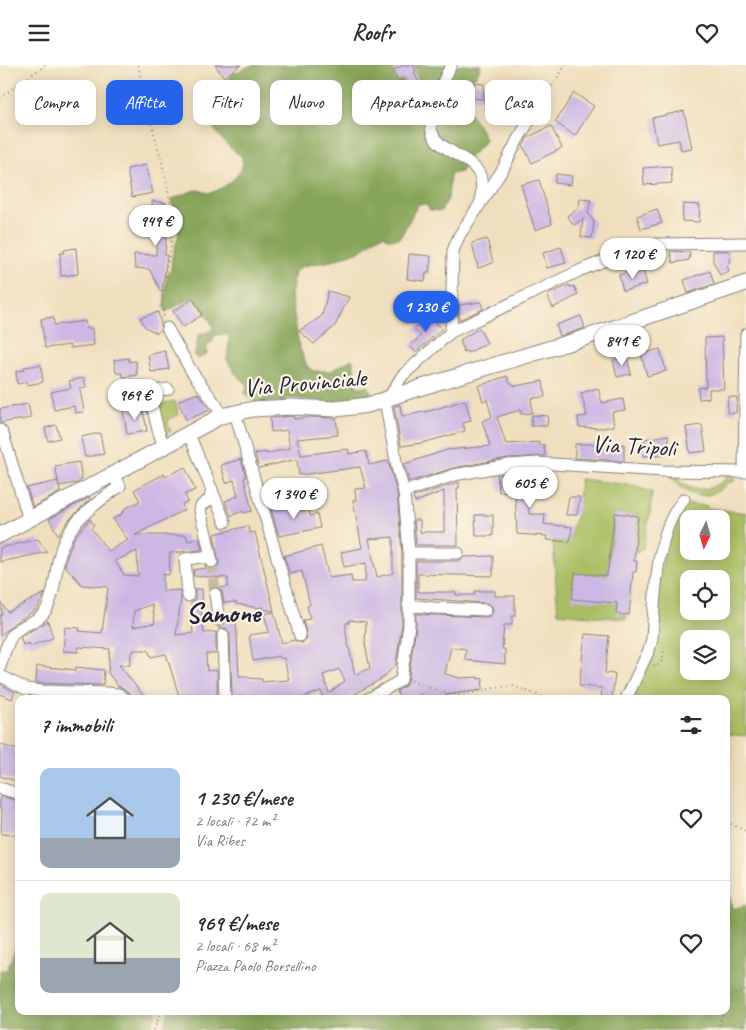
<!DOCTYPE html>
<html lang="it">
<meta charset="utf-8">
<style>
body{margin:0;font-family:Caveat,sans-serif;background:#f2f2f3;color:#2b2b33;height:100vh;display:flex;flex-direction:column;font-size:19px;white-space:nowrap}
*{box-sizing:border-box;margin:0}
p{font-size:16px;color:#7c7c81}
.icon{flex:none;width:28px;height:28px;fill:none;stroke:currentColor;stroke-width:2;stroke-linecap:round;stroke-linejoin:round}
.map{position:relative;flex:1;overflow:hidden}
.drawer{position:absolute;left:15px;top:630px;width:715px;height:320px;display:flex;flex-direction:column;background:#fff;border-radius:10px;box-shadow:0 2px 12px #0003}
.drawer>*{flex:none}
.guide{position:absolute;left:15px;top:15px;width:716px;height:45px;display:flex;gap:10px}
.needle{width:32px;rotate:185deg}
.controls{position:absolute;left:680px;top:445px;display:grid;gap:10px}
.controls a{display:grid;place-items:center;width:50px;height:50px;border-radius:10px;background:#fff;box-shadow:0 2px 12px #0003;font-size:25px}
.price{position:absolute;translate:-50% -42px;padding:0 11px;border-radius:18px;background:#fff;color:#222;font-size:16px;line-height:32px;filter:drop-shadow(0 1px 2px #0008)}
.price::after{content:'';position:absolute;left:50%;top:30px;width:15px;height:11px;margin-left:-8px;background:inherit;clip-path:polygon(0 0,100% 0,50% 100%)}
.price.selected{background:#2563eb;color:#fff}
ul{padding:0;list-style:none}
li{display:flex;align-items:center;gap:15px;height:125px;padding:0 25px}
li+li{border-top:1px solid #e1e1e2}
li span{display:grid;place-items:center;flex:none;width:140px;height:100px;border-radius:10px;color:#555}
li>.icon{margin-inline-start:auto}
span .icon{width:60px;height:60px;fill:#fffc;stroke-width:1}
li b{font-size:21px}
h2{display:flex;justify-content:space-between;align-items:center;height:60px;padding:0 25px;font-size:21px}
.pill{padding:0 18px;border-radius:10px;background:#fff;box-shadow:0 2px 12px #0003;font-size:18px;line-height:45px}
.pill.selected{background:#2563eb;color:#fff}
header{display:flex;justify-content:space-between;align-items:center;height:65px;padding:0 25px;background:#fff;font-size:22px;font-weight:600}
.map>svg:first-child{display:block}
.green{fill:#a9be62;stroke:#66704e;fill-rule:evenodd}
.forest{fill:#86a558;stroke:#54644a}
.building{fill:#ccb7e4;fill-rule:evenodd}
.lines{fill:none;stroke-linecap:round;stroke-linejoin:round}
.minor-tunnel{stroke:#c7b9a4;stroke-width:11;stroke-dasharray:11 5.5;stroke-linecap:butt}
.minor-casing{stroke:#89807c;stroke-width:13}
.major-casing{stroke:#89807c;stroke-width:17}
.path{stroke:#89807c;stroke-width:2;stroke-dasharray:1 4;stroke-linecap:butt}
.minor{stroke:#fff;stroke-width:11}
.major{stroke:#fff;stroke-width:15}
.labels{text-anchor:middle;dominant-baseline:central;stroke-width:4.5;stroke-linejoin:round;paint-order:stroke}
.street-label{font-size:25px;fill:#22223b;stroke:#fcf5e5}
.quarter-label{font-size:28px;font-weight:bold;fill:#22223b;stroke:#fcf5e5}
</style>
<header><svg class="icon" aria-label="menu" viewBox="0 0 24 24"><path d="M4 6h16M4 12h16M4 18h16"/></svg>Roofr<svg class="icon" aria-label="heart" viewBox="0 0 24 24"><path d="M12 20l-8-8c-3-5 5-10 8-4 3-6 11-1 8 4z"/></svg></header>
<div class="map">
<svg width="746" height="965" viewBox="0 0 746 965">
<rect width="100%" height="100%" fill="#fcf5e5"/>
<filter id="ink" filterUnits="userSpaceOnUse"><feTurbulence type="fractalNoise" baseFrequency=".02" numOctaves="2"/><feDisplacementMap in="SourceGraphic" scale="10" xChannelSelector="R" yChannelSelector="G"/><feConvolveMatrix kernelMatrix="1 2 1 2 8 2 1 2 1" color-interpolation-filters="sRGB"/></filter>
<filter id="wash" filterUnits="userSpaceOnUse"><feTurbulence type="fractalNoise" baseFrequency=".0096" numOctaves="4" result="noise"/><feDisplacementMap in="SourceGraphic" scale="20" xChannelSelector="R" yChannelSelector="G"/><feGaussianBlur stdDeviation="1.12" result="paint"/><feColorMatrix in="noise" values="0 0 0 0 0 0 0 0 0 0 0 0 0 0 0 0 0 1.4 0 .05"/><feComposite in="paint" operator="in"/></filter>
<g filter="url(#wash)">
<rect width="100%" height="100%" fill="#f0dfbe"/>
<path class="green" d="M175 336 179 350 169 354 168 360 171 366 162 371 155 340Z
M669 410H681L678 414C692 429 709 426 725 415V410L734 411 735 415 733 417H729C708 439 684 432 669 410Z
M580 414 629 420 652 427 650 448 643 483 635 488 638 451 615 448 607 511 617 538 626 550V554L558 548 553 476H570L572 462 577 450Z
M682 439 707 441 709 443 746 448V671L726 669V634H629L647 597 665 481 670 472ZM689 454H721V486H689ZM689 514H721V546H689ZM689 574H721V606H689Z"/>
<path class="forest" d="M252 0H481C479 8 473 13 470 21 460 46 477 53 485 74L481 81 468 93 461 107 450 109 448 134 441 146 430 145 426 139H418L400 173 389 174 384 170 376 173 362 185 331 196 303 201 295 207 291 231 299 281 307 301 314 306H331L352 294 356 309V322H369L372 329C359 334 344 339 330 338 318 337 294 331 284 334L282 337H255L245 329 247 319 235 308 227 295 229 276 228 269 215 270 212 277 207 280V289L198 294 194 291 197 281 198 270 208 267 213 264 212 259 195 233H191L166 247 164 242 167 209 171 205 172 192 179 169 177 155 173 144 172 134C179 132 192 125 197 125 201 125 205 128 209 128 221 126 250 107 241 91 239 89 234 86 232 84 220 74 211 61 207 46L212 35 233 9Z
M726 830 730 832 732 844 746 840V965H163L169 946H726Z
M19 873V946H157L150 965H0V905H7Z"/>
<g id="blocks">
<path class="building" d="M215 0H241L224 12Z
M404 0H413L416 6 414 7 418 16 407 22 404 14 398 16 393 5Z
M474 18 484 19 483 34 473 33Z
M509 25 512 41 486 45 483 30Z
M574 28 594 41 575 71 555 57Z
M684 46 692 83 681 85 679 75 657 79 652 53Z
M551 61 562 83 532 98 523 81 525 78 527 73Z
M146 100 153 128 132 132 127 104Z
M671 101 672 118 644 120 643 103Z
M556 109 572 111 571 120 555 118Z
M539 115 552 159 535 165 521 120Z
M580 134 591 135 588 148 594 157 592 173 581 172 583 153 574 160 567 151 579 142Z
M152 136 166 138 167 156 165 190H167L162 228 149 204 135 203 134 189 156 190 157 156 153 155Z
M683 139 700 140 699 157 682 156Z
M657 144 662 158 641 164 637 151Z
M487 174 493 198 478 203 472 178Z
M561 182 566 198 547 203 543 188Z
M76 183 78 209 61 211 60 188H64V185Z
M670 186 690 187 689 195 673 198Z
M713 186H730L729 199 727 201 729 206 720 210 713 196Z
M409 189 431 191 429 208H426L425 216 407 214Z
M642 203 647 219 623 226 619 210Z
M710 206 714 219 688 228 684 215Z
M569 220 570 222 574 221 578 230 553 243 547 230Z
M328 226 349 232 335 261 314 279 299 266 322 251Z
M417 228 437 236 432 248 412 240Z
M193 234 202 250 183 262 173 246Z
M481 237 483 244 459 255V240Z
M158 247 161 259 160 265 157 268 145 262 140 253Z
M430 250 442 264 416 287 410 281 421 271 414 264Z
M581 251 585 263 560 271 556 260Z
M53 252 54 260 85 256 86 264 92 263 94 280 70 283V280L45 283 41 254Z
M479 263 487 278 468 288 467 286 464 287 460 275Z
M722 272 724 324H709V333L699 334 698 323 706 322 705 273Z
M660 284 666 306 647 311 641 289Z
M165 286 169 304 151 307 148 290Z
M627 292 631 309 617 312 613 295Z
M129 293V297L136 296 137 310 123 312 122 308H116L114 295Z
M41 300 43 317 27 320V317L17 319 16 306 24 305V302Z
M507 311 509 317 515 321 543 316 545 332 531 333 532 348 521 349 520 345 497 352 506 379 539 377V380H544L545 391 508 393 453 403 409 417 404 399 447 385 490 381 482 356 492 352 487 335 483 336 478 321Z
M84 313 86 323 80 324 84 347 75 348 74 341 54 345 51 327 71 323 69 316Z
M598 323 602 338 623 334 625 345 612 347 614 361 603 363 579 362 578 352 587 351 581 328Z
M198 328 210 345 186 355 178 336Z
M728 332H737L736 348H727Z
M465 335 471 356 463 358 465 366 422 378 401 381 394 341 400 340 402 351 429 346Z
M28 339 31 353 0 358V344Z
M135 344V346L143 345 147 366 127 369 123 345Z
M532 350 548 351 547 361H531Z
M291 351 294 352V354L310 352 336 353 338 370 297 374 301 390 348 384 349 389 366 386 369 400 388 396 397 428 402 488V559L396 599 383 613 346 634H321L323 632 321 626 299 634H247L246 631 232 632 230 569 226 563 219 564 218 562 224 560 226 554 236 553 239 611H248V613L262 614V617L289 615 284 593H280L279 591 253 596 249 570 269 567 264 549 274 547 282 578 294 575 302 578 307 573 303 555 310 554 307 541 310 540 302 506 290 509 284 491 321 481 329 513 351 510 352 517H365L366 498 344 502 341 487 362 483 353 435H356L355 424 366 423 360 402 299 410 297 394 259 403 255 389 266 387V389L290 383 287 365 271 367 270 353ZM393 472V508L377 512 369 474ZM349 555 366 557 365 579 370 603 355 610 346 569V558H349ZM339 604 345 616 329 628 323 610Z
M56 360 60 373 48 376 45 363Z
M702 360 706 386 690 388 686 362Z
M100 368 104 389 85 392 81 372Z
M668 370 670 387 664 388 665 390 643 391 641 378H645L644 374Z
M575 379H624V396L575 393Z
M241 394 246 412 244 413 252 446 243 448V446L231 451 225 436 238 431 234 415 226 418 221 400Z
M79 397 82 414 77 418 59 421 55 401Z
M185 402 195 425 185 429 188 437 182 439 184 445 135 470H186L188 476 199 473 202 485 170 488 169 510 163 509V526L180 525 181 533 176 570 193 568 191 538 195 534V524H202L203 543 201 544 204 568 216 567V589H206L207 606 217 605V634H180L166 589 151 592 148 585H133V588H131L130 600H119L146 634H132L130 628 123 623 118 621 108 608 110 584 78 582V587L63 586 65 562 80 563 79 566 102 568 108 522 82 520 65 501 66 494 74 473 90 454 94 460 91 463 108 486 128 475 113 454 122 449 121 448 125 446 124 444 140 436 134 425 164 409 165 412ZM137 486 138 511 124 510 115 496ZM152 539 155 558 133 562 134 546Z
M534 406V424H528L529 449H545L544 459 572 462 570 477 546 475 547 471 517 469 515 425 499 427 497 410Z
M58 416 60 427 33 442 27 423Z
M459 417V423H457L458 480H416L414 455H420V467H444V426L415 437 413 432Z
M90 432V434L69 455 58 470 49 454Z
M569 432H580L577 450H566Z
M301 439 302 447 309 445 310 451 317 449 320 463 279 471 271 445Z
M615 448 638 451 634 496H637L636 507H633L629 550 616 549 617 538 572 534 575 508 607 511Z
M475 450H493V471H476Z
M248 461 250 468 255 467 274 546 263 544 262 542 258 543 236 539V537L224 538 222 527 219 523 228 522V513L194 511 193 505 206 503 205 499 209 504H213L219 500 214 469Z
M38 474 47 487 0 497V483Z
M493 491V511L418 509V527H456V530H475V526H495V531H515V551H512V560H504L502 584H505V599L465 595 466 584 451 582 445 609 460 613 478 612V614L483 613 482 625 445 630 452 634H429L420 629 408 634H399L397 626 405 621 408 616 416 561V549L486 552 490 551 493 546 492 541 486 538 416 533V496H458L464 492Z
M45 528 37 544 14 558 0 571V551L2 549 0 537 8 547Z
M48 556 53 573 30 581 29 578 23 580 20 572Z
M585 569 609 571 605 608 615 609 612 634H601L602 623 579 621Z
M37 601 76 605V602L104 605 103 620 36 618Z
M0 619 15 627 12 634 0 629Z
M0 679 19 686V717L0 711Z
M0 731 19 736V770L1 769 2 745 0 744Z"/>
</g>
</g>
<g filter="url(#ink)">
<use href="#blocks" fill-opacity="0" stroke="#89807c" stroke-width="1"/>
<g class="lines">
<path class="minor-tunnel" d="M212 497 215 529"/>
<g class="minor-casing">
<path id="minor" d="M451 0C444 14 427 52 432 67 435 78 448 84 457 90 466 95 476 101 480 110 483 118 481 129 481 137
M167 263 192 307 217 341 221 351
M451 267 453 186 459 171 503 104 518 74 543 34
M388 334 402 311 451 267 581 205 631 185 657 179 746 178
M235 348 300 571
M0 365 3 369 29 455
M189 369 225 457
M164 382 158 365 149 327 168 324
M744 407 746 269
M212 424 210 434 201 441 200 446 206 469 212 497
M404 427 454 410 509 400 537 398 663 406 746 407
M409 488H458
M215 529 219 555
M188 531 185 494 211 491
M408 540 434 543 486 545
M223 570 225 634
M0 602C4 591 7 574 15 567 25 558 39 557 46 545 55 529 55 509 59 492 66 458 94 440 120 421L112 410
M1 611 26 624 42 626 107 628 119 629 125 634
M368 634 398 617 401 615 409 560V488L404 427 397 402 385 335
M626 634 649 585 652 574C655 533 655 466 684 434
M0 723 19 729"/>
</g>
<g class="major-casing">
<path id="major" d="M0 470 221 351 253 344 291 342 336 344 368 340 419 323 581 274 746 218"/>
</g>
<path class="path" d="M138 0C146 52 168 102 172 154 175 187 157 220 164 253
M549 25 566 0
M0 33 45 0
M654 600 656 602 662 596 664 582
M411 616 451 630H463L499 622 513 621 549 634
M726 757 746 766
M726 934 728 932 746 925
M154 965 161 946
M718 965 723 946"/>
<use href="#minor" class="minor"/>
<use href="#major" class="major"/>
</g>
</g>
<g class="labels">
<g class="street-label">
<text transform="translate(305 318) rotate(-5)">Via Provinciale</text>
<text transform="translate(634 381) rotate(3)">Via Tripoli</text>
</g>
<g class="quarter-label">
<text x="223" y="547">Samone</text>
</g>
</g>
</svg>
<div class="controls">
<a><svg class="needle" viewBox="-14 -14 28 28"><path d="M0-13l5 13h-10z" fill="#e53935"/><path d="M0 13l5-13h-10z" fill="#7c7c81"/></svg></a>
<a><svg class="icon" aria-label="locate" viewBox="0 0 24 24"><circle cx="12" cy="12" r="6"/><path d="M12 2v4M12 18v4M2 12h4M18 12h4"/></svg></a>
<a><svg class="icon" aria-label="layers" viewBox="0 0 24 24"><path d="M12 4l9 5-9 5-9-5zM3 14l9 5 9-5"/></svg></a>
</div>
<b class="price" style="left:156px;top:182px">949 €</b>
<b class="price" style="left:633px;top:215px">1 120 €</b>
<b class="price selected" style="left:426px;top:268px">1 230 €</b>
<b class="price" style="left:622px;top:302px">841 €</b>
<b class="price" style="left:135px;top:356px">969 €</b>
<b class="price" style="left:530px;top:444px">605 €</b>
<b class="price" style="left:294px;top:455px">1 340 €</b>
<div class="guide">
<a class="pill">Compra</a>
<a class="pill selected">Affitta</a>
<a class="pill">Filtri</a>
<a class="pill">Nuovo</a>
<a class="pill">Appartamento</a>
<a class="pill">Casa</a>
</div>
<section class="drawer">
<h2>7 immobili<svg class="icon" aria-label="filters" viewBox="0 0 24 24"><path d="M4 7h16M4 17h16"/><circle cx="9" cy="7" r="2"/><circle cx="15" cy="17" r="2"/></svg></h2>
<ul>
<li><span style="background:linear-gradient(#a9c7e8 70%,#9aa5b1 0)"><svg class="icon" aria-label="home" viewBox="0 0 24 24"><path d="M3 11l9-7 9 7M6 9v11h12V9"/></svg></span><div><b>1 230 €/mese</b><p>2 locali · 72 m²</p><p>Via Ribes</p></div><svg class="icon" aria-label="heart" viewBox="0 0 24 24"><path d="M12 20l-8-8c-3-5 5-10 8-4 3-6 11-1 8 4z"/></svg></li>
<li><span style="background:linear-gradient(#dfe7d0 65%,#9aa5b1 0)"><svg class="icon" aria-label="home" viewBox="0 0 24 24"><path d="M3 11l9-7 9 7M6 9v11h12V9"/></svg></span><div><b>969 €/mese</b><p>2 locali · 68 m²</p><p>Piazza Paolo Borsellino</p></div><svg class="icon" aria-label="heart" viewBox="0 0 24 24"><path d="M12 20l-8-8c-3-5 5-10 8-4 3-6 11-1 8 4z"/></svg></li>
</ul>
</section>
</div>
